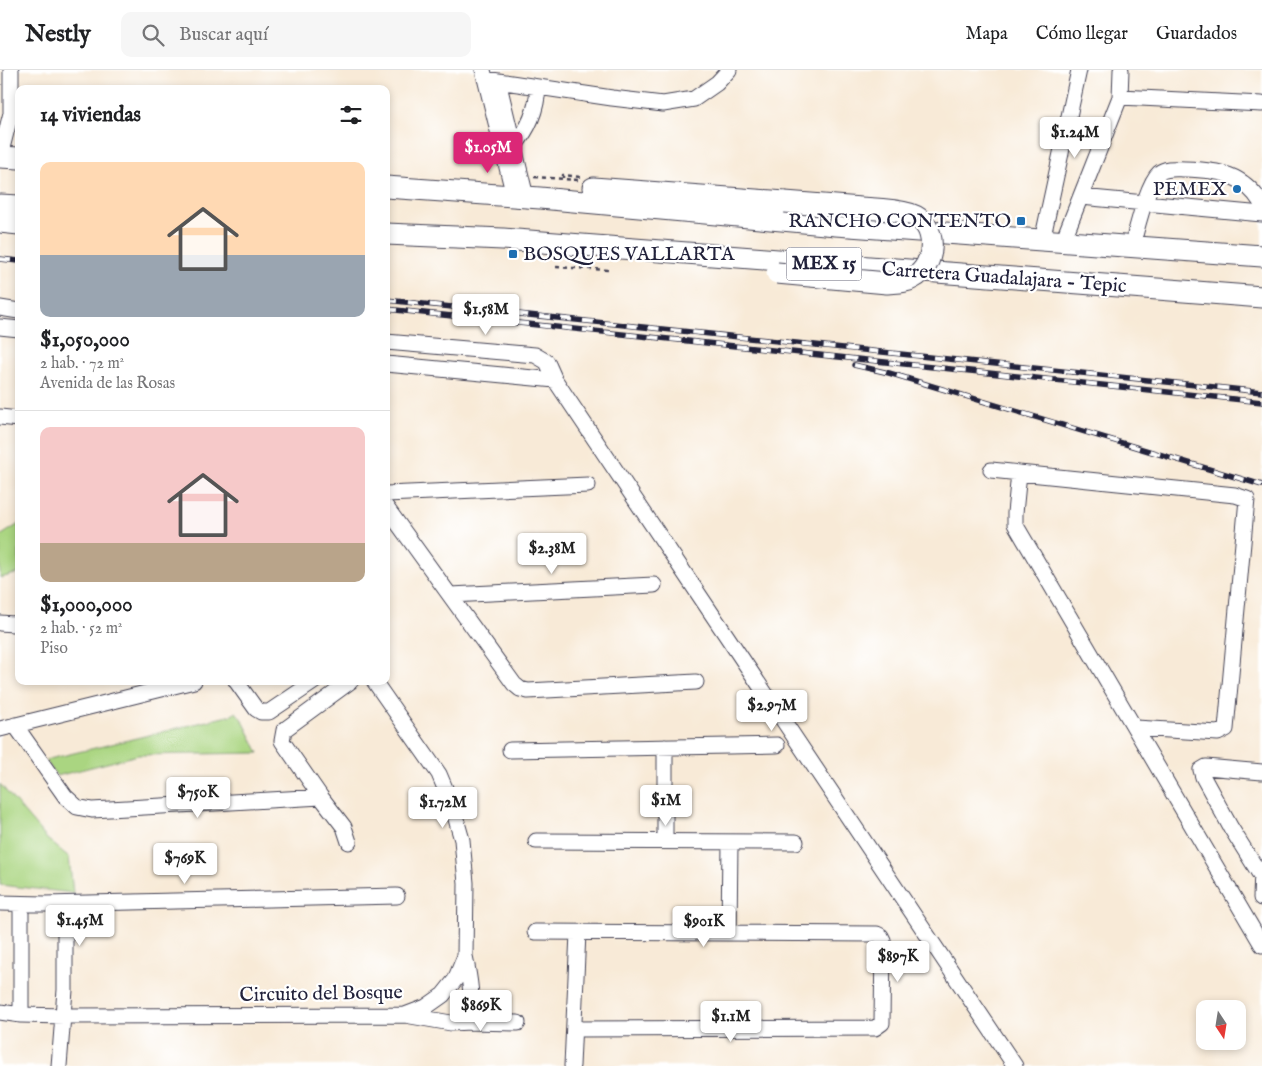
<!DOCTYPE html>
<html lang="es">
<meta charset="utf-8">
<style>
body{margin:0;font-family:"IM FELL English",serif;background:#f6f6f6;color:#202124;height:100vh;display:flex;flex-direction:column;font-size:19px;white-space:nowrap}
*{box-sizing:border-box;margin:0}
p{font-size:16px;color:#757577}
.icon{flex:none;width:28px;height:28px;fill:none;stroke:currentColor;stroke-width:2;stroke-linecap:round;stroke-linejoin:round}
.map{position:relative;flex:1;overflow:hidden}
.details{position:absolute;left:15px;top:15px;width:375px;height:600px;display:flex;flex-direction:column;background:#fff;border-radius:10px;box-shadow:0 2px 8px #0003}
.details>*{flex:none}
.needle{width:32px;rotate:168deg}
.tools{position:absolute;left:1196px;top:930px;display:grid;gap:10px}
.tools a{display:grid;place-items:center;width:50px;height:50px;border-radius:10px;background:#fff;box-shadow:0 2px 8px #0003;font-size:25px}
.price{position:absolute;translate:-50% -42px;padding:0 11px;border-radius:5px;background:#fff;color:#222;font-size:16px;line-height:32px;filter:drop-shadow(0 1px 2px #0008)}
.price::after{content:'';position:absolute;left:50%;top:30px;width:15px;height:11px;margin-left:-8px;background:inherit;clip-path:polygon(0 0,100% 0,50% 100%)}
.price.on{background:#db2777;color:#fff}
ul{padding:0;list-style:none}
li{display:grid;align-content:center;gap:10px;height:265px;padding:0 25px}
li+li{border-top:1px solid #e0e0e0}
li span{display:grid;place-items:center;height:155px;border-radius:10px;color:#555}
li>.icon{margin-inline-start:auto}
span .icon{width:90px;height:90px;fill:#fffc;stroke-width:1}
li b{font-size:21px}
h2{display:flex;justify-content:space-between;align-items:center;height:60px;padding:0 25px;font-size:21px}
header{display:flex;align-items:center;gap:30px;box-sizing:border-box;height:70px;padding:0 25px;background:#fff;border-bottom:1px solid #e0e0e0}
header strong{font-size:24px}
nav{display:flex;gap:28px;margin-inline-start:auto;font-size:18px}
.search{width:350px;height:45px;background:#f6f6f6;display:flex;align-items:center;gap:12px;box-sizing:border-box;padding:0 18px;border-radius:10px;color:#757577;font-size:19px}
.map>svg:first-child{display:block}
.green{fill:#aad581;stroke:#667c5e}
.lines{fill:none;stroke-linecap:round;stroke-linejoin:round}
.minor-casing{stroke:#424052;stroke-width:17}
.highway-casing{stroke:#424052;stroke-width:23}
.path{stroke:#424052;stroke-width:2.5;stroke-dasharray:4 4;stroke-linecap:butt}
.minor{stroke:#fff;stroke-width:15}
.highway{stroke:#fff;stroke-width:21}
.rail-casing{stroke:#22223b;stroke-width:5.5}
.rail{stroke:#fff;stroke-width:4;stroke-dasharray:11;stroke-linecap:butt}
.highway-bridge-casing{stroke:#424052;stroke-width:23;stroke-linecap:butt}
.highway-bridge{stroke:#fff;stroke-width:21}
.poi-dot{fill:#1f6fb2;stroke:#fff;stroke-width:2}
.labels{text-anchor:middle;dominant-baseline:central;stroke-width:4.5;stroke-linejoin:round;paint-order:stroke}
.shield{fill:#fff;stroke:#646476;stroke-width:1}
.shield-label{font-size:19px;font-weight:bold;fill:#22223b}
.poi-label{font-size:20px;fill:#22223b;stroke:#fff;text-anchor:end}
.street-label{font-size:20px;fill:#22223b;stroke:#fff}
</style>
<header>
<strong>Nestly</strong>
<div class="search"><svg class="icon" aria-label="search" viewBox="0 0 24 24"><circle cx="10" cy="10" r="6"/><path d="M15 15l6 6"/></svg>Buscar aquí</div>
<nav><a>Mapa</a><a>Cómo llegar</a><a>Guardados</a></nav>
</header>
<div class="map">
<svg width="1262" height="996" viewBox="0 0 1262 996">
<rect width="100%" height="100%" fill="#fff"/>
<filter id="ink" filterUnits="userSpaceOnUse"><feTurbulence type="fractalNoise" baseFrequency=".02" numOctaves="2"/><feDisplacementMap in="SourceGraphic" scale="10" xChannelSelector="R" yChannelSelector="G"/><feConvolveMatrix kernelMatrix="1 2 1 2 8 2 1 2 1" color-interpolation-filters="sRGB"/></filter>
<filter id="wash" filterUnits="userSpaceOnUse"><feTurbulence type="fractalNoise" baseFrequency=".0096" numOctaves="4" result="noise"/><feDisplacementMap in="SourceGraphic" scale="20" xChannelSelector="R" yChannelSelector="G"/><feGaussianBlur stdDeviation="1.12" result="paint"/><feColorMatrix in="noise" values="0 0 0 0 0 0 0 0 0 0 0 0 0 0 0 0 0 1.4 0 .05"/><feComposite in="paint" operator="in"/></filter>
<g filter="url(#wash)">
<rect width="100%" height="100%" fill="#f8ead7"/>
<path class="green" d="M19 454V503L0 508V466Z
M236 642 243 651 259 683 138 685 57 706 45 690 232 645Z
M0 714 47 769 69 787 73 823 0 815Z"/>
</g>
<g filter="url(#ink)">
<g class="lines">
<g class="minor-casing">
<path id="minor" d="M483 0 514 126
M485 9 612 28 663 34 694 29 717 13 729 0
M498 11 526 127
M1120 27 1262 34
M514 76C528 60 537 39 538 17
M0 86 11 43V0
M1081 127 1262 144
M1042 171 1079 0
M1063 171 1120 27 1121 0
M1132 176C1137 159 1147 114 1159 103 1167 97 1176 99 1185 99 1218 100 1243 103 1262 134
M0 238 19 241
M0 257 19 259
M386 272 535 285 547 292 555 310 1015 996
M386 294 555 310
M0 347 19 349
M991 400 1235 425 1247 429 1226 659 1218 663 1136 658
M1019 403 1015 443V454L1262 875
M386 424 588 415
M386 437 514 614 520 619 528 621 696 612
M451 525 654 515
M0 553 13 554 19 553
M236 611 256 639 261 642H269L315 611
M15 655 65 726 77 737 92 740 321 727
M0 659 194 611
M665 677V772
M510 680 777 675
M536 771 796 772
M349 772 344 757 321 727 282 671 284 660 351 611
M1261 806 1231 758 1203 707 1201 700 1206 697 1262 702
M1261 828 1262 798
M0 833 45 834 397 826
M535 862 877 864 881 866 883 870 882 953 875 958 575 959
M729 863 730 772
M0 942 21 945 64 946 405 945 426 937 443 925 455 910 465 886 466 813 462 770 452 735 439 704 374 611
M21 945V835
M405 945 451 953 470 952C473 929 470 909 465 886
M470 952 518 953
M59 996 65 920V834
M572 996 578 863"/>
</g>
<g class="highway-casing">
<path id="highway" d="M0 87 19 88
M386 117 540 128 836 155 1262 186
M593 118 785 132
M0 135 19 136
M0 152 19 154
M386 164 503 169 1262 227"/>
</g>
<path class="path" d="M534 107 579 110
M563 108V105L581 107
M556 197 610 200"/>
<use href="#minor" class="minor"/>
<use href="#highway" class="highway"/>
<g class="rail-casing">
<path id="rail" d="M0 189 19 191
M386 230 1262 322
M386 239 1262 332
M854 295 889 303 1262 415"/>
</g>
<use href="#rail" class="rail"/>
<g class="highway-bridge-casing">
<path id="highway-bridge" d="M777 203 887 213C896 212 905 213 913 208 937 195 939 153 910 144 894 139 878 139 861 138 836 136 810 134 785 132"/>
</g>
<use href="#highway-bridge" class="highway-bridge"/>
</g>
</g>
<g class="poi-dot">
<circle cx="1237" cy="119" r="5"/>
<rect x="1016" y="146" width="10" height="10" rx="2.5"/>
<rect x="508" y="179" width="10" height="10" rx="2.5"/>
</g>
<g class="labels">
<rect class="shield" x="786.5" y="177.5" width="75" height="33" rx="4"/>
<g class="shield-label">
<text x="824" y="194">MEX 15</text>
</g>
<g class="poi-label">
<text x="1227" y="119">PEMEX</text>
<text x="1011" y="151">RANCHO CONTENTO</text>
<text x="523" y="184" text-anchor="start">BOSQUES VALLARTA</text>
</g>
<g class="street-label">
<text transform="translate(1004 208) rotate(4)">Carretera Guadalajara - Tepic</text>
<text transform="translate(321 924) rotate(-1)">Circuito del Bosque</text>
</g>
</g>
</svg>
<div class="tools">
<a><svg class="needle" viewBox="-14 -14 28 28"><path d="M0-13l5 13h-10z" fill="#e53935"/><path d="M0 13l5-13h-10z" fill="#757577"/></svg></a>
</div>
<b class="price" style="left:1075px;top:89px">$1.24M</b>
<b class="price on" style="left:488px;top:104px">$1.05M</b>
<b class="price" style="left:486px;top:266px">$1.58M</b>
<b class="price" style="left:552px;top:505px">$2.38M</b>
<b class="price" style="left:772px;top:662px">$2.97M</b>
<b class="price" style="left:198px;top:749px">$750K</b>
<b class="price" style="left:666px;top:757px">$1M</b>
<b class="price" style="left:443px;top:759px">$1.72M</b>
<b class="price" style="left:185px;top:815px">$769K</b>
<b class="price" style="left:80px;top:877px">$1.45M</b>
<b class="price" style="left:704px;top:878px">$901K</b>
<b class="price" style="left:898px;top:913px">$897K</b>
<b class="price" style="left:481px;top:962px">$869K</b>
<b class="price" style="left:731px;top:973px">$1.1M</b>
<section class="details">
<h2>14 viviendas<svg class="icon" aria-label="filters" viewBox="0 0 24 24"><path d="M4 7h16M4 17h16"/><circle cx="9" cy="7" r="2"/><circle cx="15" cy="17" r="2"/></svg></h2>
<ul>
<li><span style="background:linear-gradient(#ffd9b3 60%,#9aa5b1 0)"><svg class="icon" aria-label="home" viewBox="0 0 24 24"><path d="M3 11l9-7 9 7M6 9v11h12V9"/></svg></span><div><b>$1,050,000</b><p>2 hab. · 72 m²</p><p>Avenida de las Rosas</p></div></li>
<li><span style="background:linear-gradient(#f6c9c9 75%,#b9a48a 0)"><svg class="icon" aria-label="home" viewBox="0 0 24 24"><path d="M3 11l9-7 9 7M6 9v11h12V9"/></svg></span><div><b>$1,000,000</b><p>2 hab. · 52 m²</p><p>Piso</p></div></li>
</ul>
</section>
</div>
